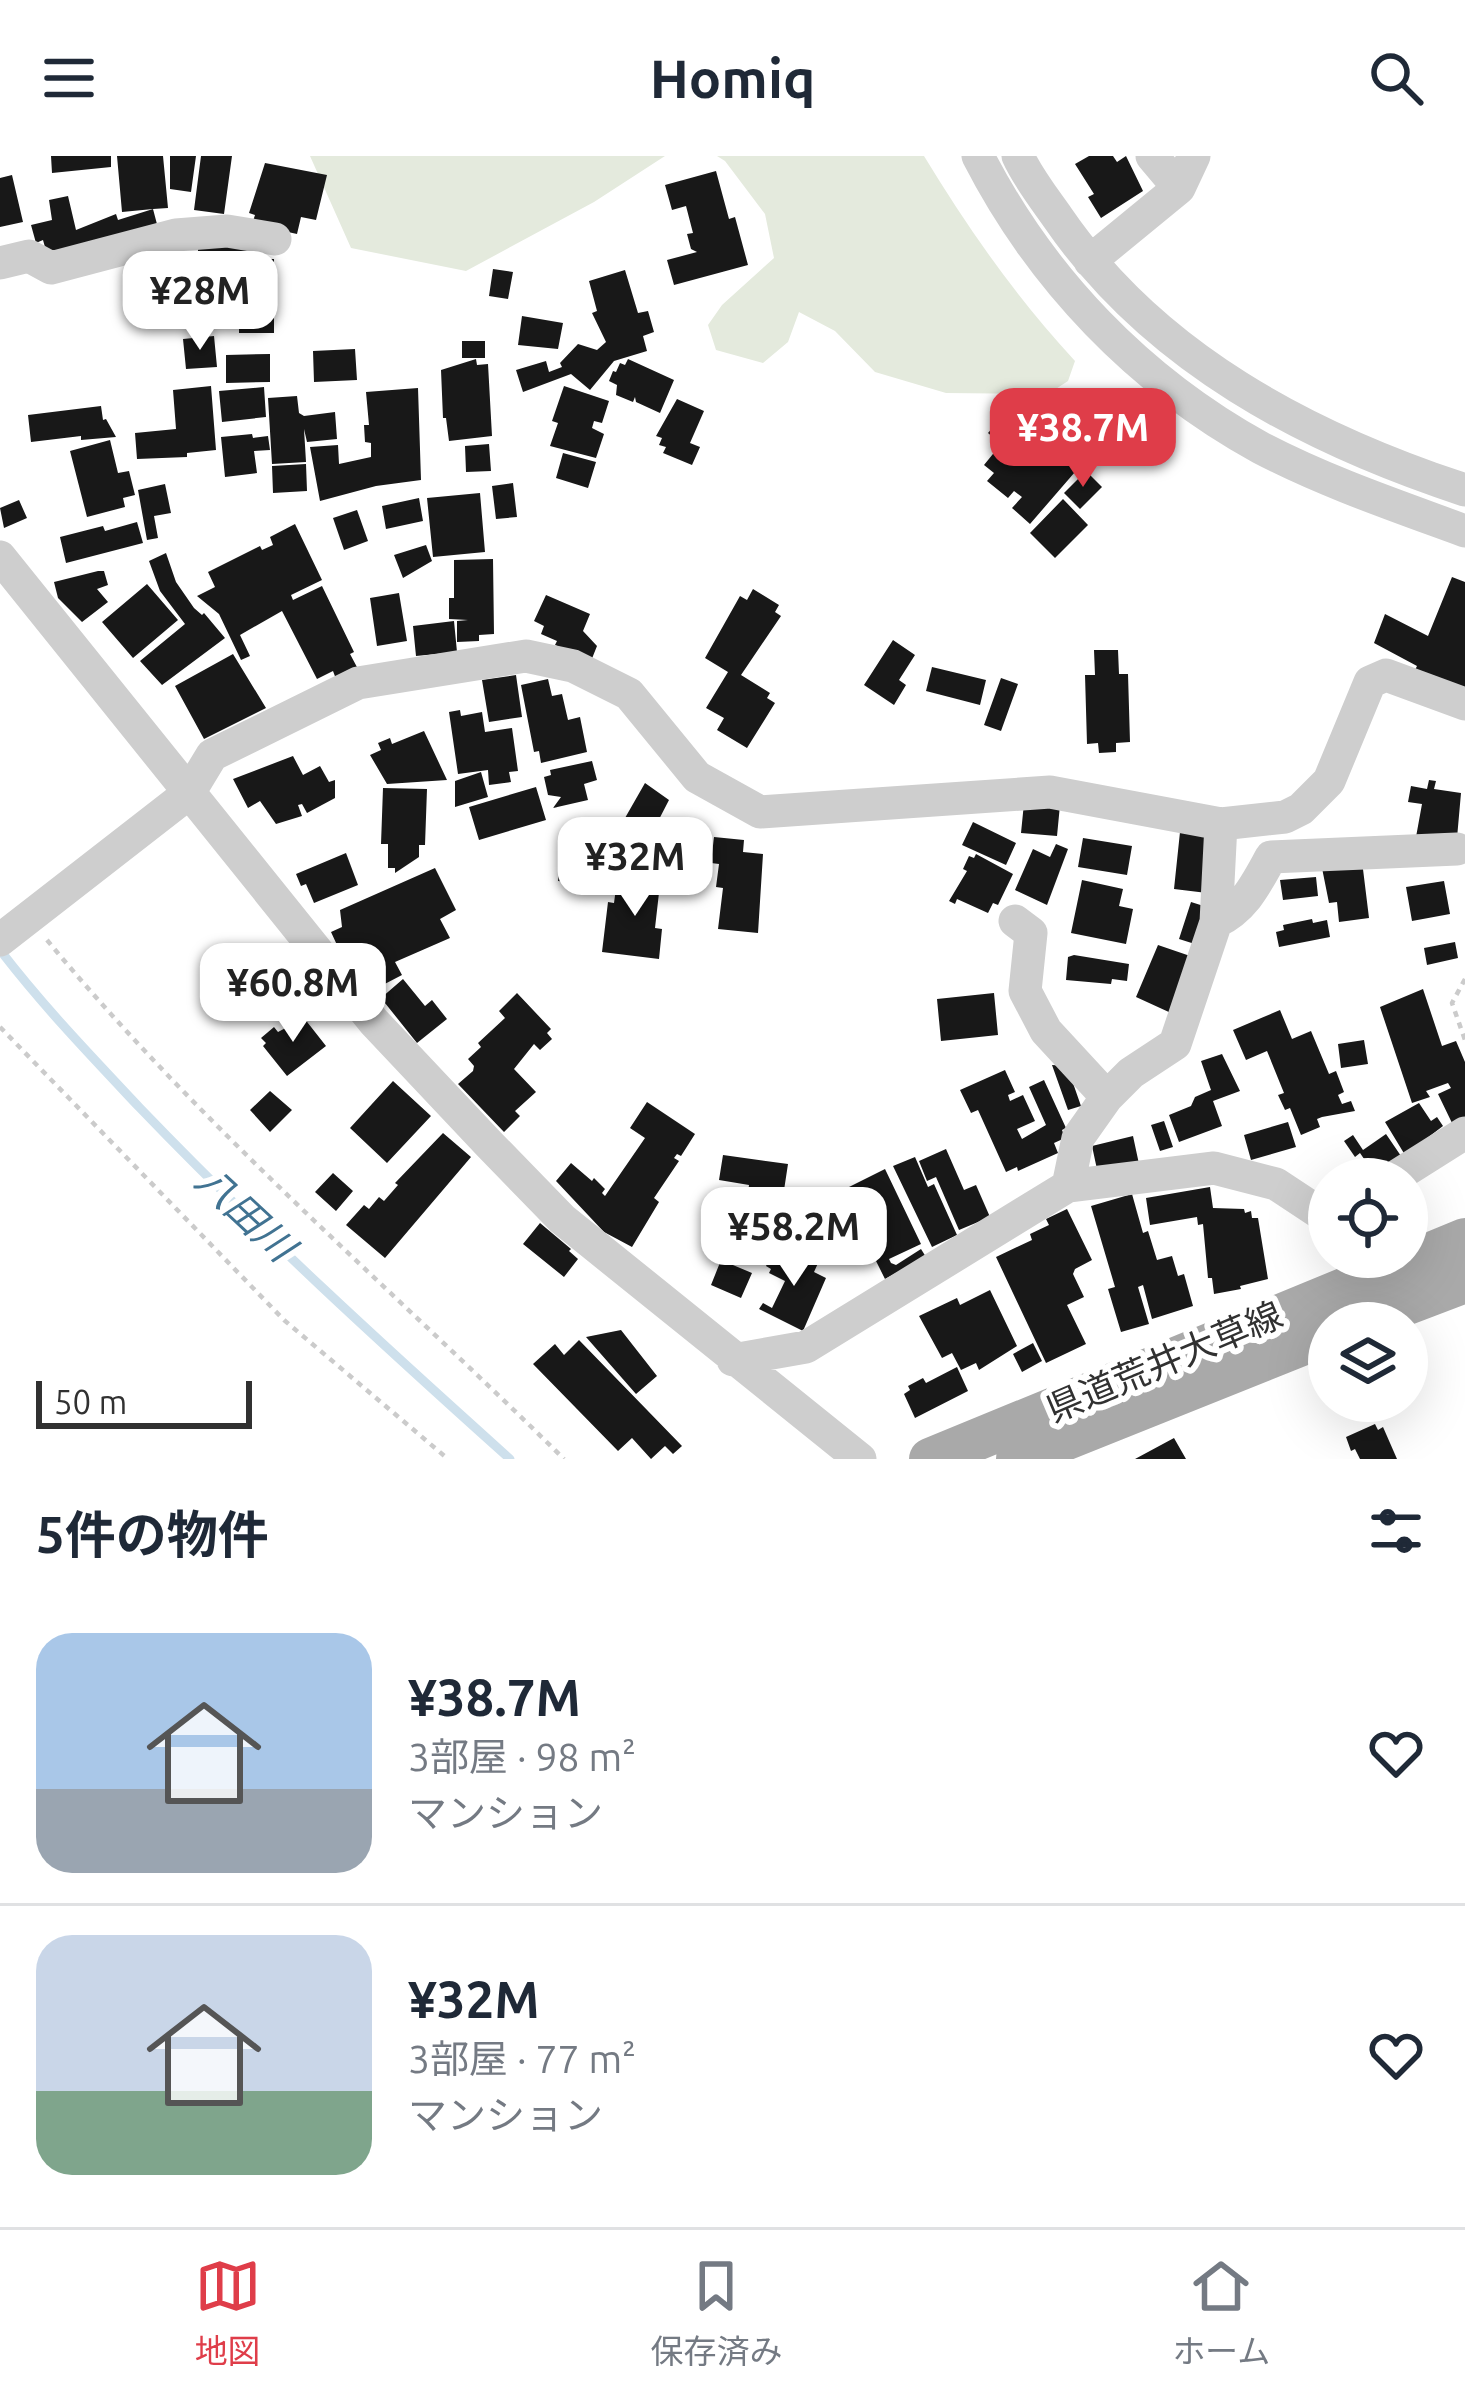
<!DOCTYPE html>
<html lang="ja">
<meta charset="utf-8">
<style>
body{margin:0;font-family:Ubuntu,"Noto Sans JP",sans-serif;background:#f2f2f3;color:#1f2937;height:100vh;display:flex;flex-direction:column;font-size:45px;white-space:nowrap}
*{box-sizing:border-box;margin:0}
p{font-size:39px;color:#747a83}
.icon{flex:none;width:66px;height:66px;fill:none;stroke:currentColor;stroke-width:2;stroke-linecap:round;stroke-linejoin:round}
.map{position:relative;height:1303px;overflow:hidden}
.details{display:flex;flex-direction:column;background:#fff;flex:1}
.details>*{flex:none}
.controls{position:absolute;left:1308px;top:1002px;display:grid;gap:24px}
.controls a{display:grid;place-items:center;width:120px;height:120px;border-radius:50%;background:#fff;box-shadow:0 12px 48px #0002;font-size:60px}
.scale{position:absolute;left:36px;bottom:30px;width:216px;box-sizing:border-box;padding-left:12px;border:6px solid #313131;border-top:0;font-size:33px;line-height:42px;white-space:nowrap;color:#313131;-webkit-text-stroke:9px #fff;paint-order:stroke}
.price{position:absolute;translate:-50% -102px;padding:0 27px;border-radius:24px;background:#fff;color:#222;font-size:39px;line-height:78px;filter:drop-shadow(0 3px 6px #0008)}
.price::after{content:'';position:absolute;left:50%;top:72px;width:36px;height:27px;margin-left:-18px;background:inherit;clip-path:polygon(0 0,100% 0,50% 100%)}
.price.current{background:#df3d49;color:#fff}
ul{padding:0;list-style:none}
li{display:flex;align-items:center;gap:36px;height:300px;padding:0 36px}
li+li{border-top:3px solid #e0e1e3}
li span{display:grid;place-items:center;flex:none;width:336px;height:240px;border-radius:36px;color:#555}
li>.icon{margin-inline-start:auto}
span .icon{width:144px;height:144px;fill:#fffc;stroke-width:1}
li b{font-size:51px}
h2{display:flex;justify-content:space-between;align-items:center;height:144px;padding:0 36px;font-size:51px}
header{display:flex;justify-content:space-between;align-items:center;height:156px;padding:0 36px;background:#fff;font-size:54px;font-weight:700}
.tabs{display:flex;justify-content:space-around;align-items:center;height:168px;border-top:3px solid #e0e1e3;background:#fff;font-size:33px;color:#747a83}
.tabs a{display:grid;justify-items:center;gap:6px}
.tabs .current{color:#df3d49}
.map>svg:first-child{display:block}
.green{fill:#e4eadd}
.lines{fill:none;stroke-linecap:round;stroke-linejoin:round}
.stream{stroke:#cee0ec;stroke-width:9}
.building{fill:#181818}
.path{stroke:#cbcbcb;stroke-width:4.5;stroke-dasharray:6 6;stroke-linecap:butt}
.minor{stroke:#cecece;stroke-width:33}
.major{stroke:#a9a9a9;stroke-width:42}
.labels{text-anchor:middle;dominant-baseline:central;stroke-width:12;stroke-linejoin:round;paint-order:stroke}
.street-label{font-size:36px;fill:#313131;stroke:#fff}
.water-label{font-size:39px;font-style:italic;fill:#417392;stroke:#fff}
</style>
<header><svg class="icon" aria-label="menu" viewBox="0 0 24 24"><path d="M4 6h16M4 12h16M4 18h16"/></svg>Homiq<svg class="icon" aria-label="search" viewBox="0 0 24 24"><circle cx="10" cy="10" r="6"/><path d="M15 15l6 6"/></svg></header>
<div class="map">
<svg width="1465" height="1303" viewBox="0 0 1465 1303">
<rect width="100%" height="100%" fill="#fff"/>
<path class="green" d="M310 0H665L594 46 466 115 351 92Z
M717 0H924C969 74 1016 141 1075 205L1068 225 1048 238 946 237 875 216 835 175 799 156 788 186 763 207 716 194 708 169 722 149 774 102 765 58 725 5Z"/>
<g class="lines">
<path class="stream" d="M0 794C43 850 91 900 139 951 257 1074 383 1189 510 1303"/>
</g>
<path class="building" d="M51 0H111V11L52 17Z
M117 0H163L168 52 153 53 158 72 48 102 43 84 36 87 31 69 52 64 49 44 68 40 76 74 116 58 118 64 153 53 122 56Z
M170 0H196L191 36 170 33Z
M201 0H232L224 58 194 54Z
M1089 0H1113L1117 6 1126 0 1143 35 1101 62 1088 41 1094 38 1075 8Z
M265 7 327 19 316 64 301 61 297 78 252 68 255 59 249 57Z
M716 15 729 63 735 61 748 109 674 129 667 104 697 96 691 93 687 78 693 77 686 50 672 54 665 29Z
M12 19 23 66 0 71V22Z
M198 84 265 92V103H274V177H239V169H232L233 107H198Z
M161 97 166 124 149 127 144 100Z
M493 113 513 116 508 143 489 140Z
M625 114 638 157 648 155 654 176 643 180 647 195 614 205 590 234 571 218 523 236 516 214 546 205 549 216 562 211 560 207 578 188 597 194 606 186 592 157 597 155 589 125Z
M522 160 563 167 558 193 518 189Z
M214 180 217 211 186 213 183 183Z
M462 185H485V202H462Z
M355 193 357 224 314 226 313 195Z
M270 198V226L226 227V199Z
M476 203 477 209 488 208 492 280 449 285 446 262H443L441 214Z
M628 203 674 224 660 257 636 246 635 241 633 246 616 239 617 229 609 225 613 215 616 216 620 207 625 209Z
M211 230 216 294 187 297V301L137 303 135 277 176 273 173 234Z
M564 230 609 245 602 267 594 265 592 272 604 278 596 302 550 290 558 267 552 265Z
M264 231 266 261 222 266 219 235Z
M418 232 421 324 376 330 320 345 310 291 338 289 339 308 371 301V287L365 286 364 269H369L366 236Z
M297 240 299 257 304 260 335 256 337 283 307 286 304 273 306 306 272 308 268 242Z
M677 243 704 255 690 287 700 291 692 309 663 297 666 291 659 289 662 282 656 280Z
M101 250 103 264 106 263 116 281 81 284V280L31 286 28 259Z
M1003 260 1009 265 1014 260 1029 273 1033 269 1081 309 1030 368 1012 352 1022 341 1014 335 1008 342 987 325 994 317 984 309 1001 288 988 277Z
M252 278 253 282 268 280 270 294 254 295 257 317 225 321 221 281Z
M110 284 118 317 129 315 135 339 123 342 125 351 87 361 70 295Z
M489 288 491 315 466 316 465 290Z
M563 297 596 306 588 332 556 322Z
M306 308 307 335 273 337 272 310Z
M1086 315 1102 331 1080 353 1064 337Z
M513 327 517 361 496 363 492 330Z
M165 328 171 357 154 360 158 382 147 384 138 334Z
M480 337 485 396 433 401 427 342Z
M419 342 423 365 386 373 382 350Z
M1063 343 1088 369 1055 402 1030 377Z
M19 344 27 362 4 372 0 352Z
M357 354 368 385 344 394 333 362Z
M137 366 143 387 66 407 60 381 103 370 105 375Z
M295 368 322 424 291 439 293 444 322 430 354 496 350 498 358 513 336 523 333 515 317 523 282 455 240 479 250 500 241 504 219 458 197 440 215 431 208 416 260 390 262 394 273 389 270 381Z
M426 389 432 405 403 422 394 399Z
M166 397 176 426 194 452 202 459 204 457 225 482 162 529 140 505 185 468 160 435 149 405Z
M493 403 494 478 479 479V485L457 486V465L468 464 449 463V442H454V404Z
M98 415H104L108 429 97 433 108 446 82 466 58 442 54 426Z
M1452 421 1465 426V534L1415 514 1417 510 1374 487 1385 458 1428 480Z
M147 428 178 464 133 502 102 466Z
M753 433 779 449 775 456 781 460 741 519 770 537 767 542 775 547 747 592 717 574 724 562 706 552 728 516 705 502 740 440 747 444Z
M399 437 407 485 377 490 370 442Z
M546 439 590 458 583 475 597 490 591 505 555 489 557 485 541 478 544 470 534 465Z
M454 465 457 496 416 500 413 470Z
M893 484 915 499 899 524 906 529 894 549 864 529Z
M1094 494H1118L1119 518H1128L1130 586 1116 587V596L1099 597 1098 587 1087 588 1085 519H1095Z
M233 498 266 552 204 583 175 530Z
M932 511 986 524 980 549 926 535Z
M516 519 522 561 489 566 482 524Z
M1001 522 1018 528 1001 575 984 569Z
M548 523 552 540 562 538 568 564 580 561 587 596 541 607 539 595 534 596 521 529Z
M460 554 461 560 482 556 485 576 512 572 518 615 509 616 511 626 489 629 488 614 458 618 449 556Z
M424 575 447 624 387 628 370 599 381 594 378 587 390 582 392 588Z
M293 600 303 619 320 610 329 626 335 624V642L307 657 302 648 298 649 302 660 276 668 260 645 248 652 233 623Z
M592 605 597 624 584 628 588 644 553 652 561 641 548 639 544 621 551 619 550 614Z
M481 616 488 641 455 651V625Z
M1429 624 1436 625 1434 633 1461 637 1457 682 1416 681 1422 648 1408 646 1411 630 1427 633Z
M645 627 669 644 653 675 641 669 627 689 613 683Z
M536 631 546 664 479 684 469 651Z
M383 632 427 633 425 689H419V701L395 717V712H388V688H381Z
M1024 647 1060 649 1057 680 1021 677Z
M973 666 1016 687 1006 709 962 689Z
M1180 676 1214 680 1207 737 1174 733Z
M714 681 744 684 743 696 763 698 758 777 718 773 723 732 716 731 719 708 711 707Z
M1083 682 1132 690 1127 719 1078 711Z
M1056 688 1068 693 1047 749 1015 734 1033 693 1050 701Z
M346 697 358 729 314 747 306 728 301 730 296 718Z
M976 698 1013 718 998 749 993 747 988 757 957 743 955 748 949 745 967 715 963 713 969 700 974 702Z
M561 702 595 705 593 728 558 725Z
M1362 705 1369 762 1339 766 1337 746 1329 747 1321 707Z
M435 712 456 754 440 763 450 782 395 806 402 819 377 832 369 816 360 820 343 787 337 789 331 776 342 771 340 754Z
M631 716 661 719 655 772 662 773 659 803 602 796 608 746 614 747 616 732 629 734Z
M1316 721 1318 740 1283 744 1280 724Z
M1082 724 1123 733 1119 750 1133 753 1126 788 1071 777Z
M1444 725 1450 758 1412 765 1406 731Z
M1191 746 1210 752 1198 789 1179 783Z
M1312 763 1313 767 1327 764 1330 781 1279 791 1276 776 1284 774 1283 769Z
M1455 786 1458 802 1427 809 1424 792Z
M1158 789 1196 802 1171 857 1136 841Z
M1074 799 1129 808 1127 825 1112 823 1111 828 1066 824 1068 801Z
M403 823 425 850 432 844 447 863 417 887 381 842Z
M1423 833 1442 890 1456 885 1465 906V961L1452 967 1438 938 1451 932 1448 927 1426 935 1430 941 1412 947 1380 851Z
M517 837 551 873 547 877 552 883 540 894 534 888 514 913 536 936 515 955 520 960 504 976 458 928 473 915 474 910 468 903 481 891 478 887 505 862 499 855Z
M994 837 998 879 941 885 937 843Z
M1280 854 1292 883 1311 875 1329 918 1336 915 1344 936 1338 939 1342 948 1351 945 1355 955 1322 961 1317 963 1320 971 1301 979 1290 952 1285 954 1278 939 1284 937 1267 895 1246 904 1233 874Z
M304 862 326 890 287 920 263 890 266 887 261 882 274 871 278 876Z
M1364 884 1368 908 1341 912 1338 888Z
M1222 898 1240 935 1213 945 1222 970 1179 986 1169 959 1191 950 1195 941 1211 934 1201 905Z
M1052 909 1067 910 1081 950 1068 954Z
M1005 914 1015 936 1008 939 1010 945 1023 939 1035 965 1017 973 1022 983 1046 969 1029 931 1044 924 1066 972 1062 974 1065 982 1054 987 1058 997 1018 1015 1017 1011 1006 1016 978 954 971 957 960 934Z
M393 925 431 960 387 1007 350 972Z
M270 935 292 954 270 976 250 954Z
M647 946 695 978 681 1000 677 998 674 1002 679 1005 654 1042 659 1046 632 1091 604 1076 556 1025 571 1007 592 1025 594 1022 605 1033 602 1037 605 1040 645 982 630 972Z
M1419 947 1431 965 1437 961 1443 970 1405 999 1385 966Z
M1164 965 1173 991 1160 995 1151 969Z
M1288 966 1296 991 1251 1004 1244 979Z
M443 977 471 1001 385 1102 346 1069 364 1049 369 1053 379 1041 384 1045 398 1029 395 1027Z
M1386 978 1401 1000 1375 1019 1360 997 1355 1001 1344 985 1353 979 1363 994Z
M1133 980 1139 1008 1098 1018 1092 990Z
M946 993 964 1034 976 1029 990 1061 959 1074 936 1021 927 1025 919 1005Z
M723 999 788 1008 781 1054 803 1057 801 1076 782 1073 781 1085 742 1079 743 1050H746L749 1029 719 1024Z
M915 1001 928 1031 934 1028 957 1079 932 1091 893 1010Z
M885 1013 921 1088 889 1103 891 1107 896 1109 921 1093 926 1101 885 1123 870 1093 858 1099 848 1078 859 1072 841 1035Z
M333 1017 353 1035 336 1055 315 1036Z
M1210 1031 1213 1052 1244 1053 1245 1057 1251 1055 1252 1062H1258L1268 1123 1240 1130 1241 1133 1214 1138 1212 1122H1208L1203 1068 1198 1069 1197 1061 1150 1069 1146 1042Z
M1132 1038 1143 1077 1148 1075 1157 1104 1172 1100 1178 1120 1184 1118 1193 1150 1152 1163 1143 1129 1138 1131 1149 1168 1121 1176 1108 1133 1115 1131 1091 1050Z
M1067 1053 1092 1104 1075 1113 1073 1118 1084 1141 1067 1149 1086 1188 1046 1207 996 1101 1032 1084 1030 1078 1049 1069 1046 1063Z
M540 1067 571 1093 569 1095 578 1103 564 1121 523 1088Z
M775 1091 803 1109 807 1100 819 1105 814 1116 826 1122 803 1175 759 1153 763 1147 772 1152 785 1125 769 1117 771 1113 766 1110Z
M721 1104 752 1117 741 1142 711 1129Z
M990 1134 1017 1190 979 1214 976 1207 961 1214 952 1197 942 1202 919 1160 957 1142 960 1149Z
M621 1174 657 1220 636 1238 586 1181Z
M579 1184 682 1290 673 1298 665 1290 651 1303 632 1282 618 1295 533 1208 555 1188 564 1199Z
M1033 1187 1042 1205 1022 1216 1013 1198Z
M957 1211 968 1235 915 1262 904 1238 910 1234 908 1230 923 1222 926 1227Z
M1375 1268 1378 1274 1383 1271 1397 1303H1360L1355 1293 1351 1295 1346 1281Z
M1174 1282 1186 1303H1135Z"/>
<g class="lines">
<path class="path" d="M47 784C203 973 391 1132 564 1303
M1465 823 1452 847 1465 884
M0 871 284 1164 448 1303"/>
<path class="minor" d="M978 0C1041 123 1139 225 1261 292 1326 326 1397 350 1465 375
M1018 0C1028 22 1044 42 1058 62 1154 202 1307 282 1465 334
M1152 0 1179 32
M1090 105 1179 32 1194 0
M0 107 29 100 51 112 176 79 227 75 275 83
M0 401 374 866 489 988 562 1063 860 1303
M1015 765 1031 777 1025 835 1046 875 1107 941
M1216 766 1221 668
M0 784 189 637 212 599 358 527 526 500 573 510 629 538 697 621 760 656 1050 636 1221 668 1285 661 1301 653 1329 625 1370 526 1386 519 1465 548
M1392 1023 1465 977
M1068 1030 1078 982 1107 941 1131 917 1175 888 1216 766C1245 752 1256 728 1271 701L1457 693
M733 1204 806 1191 1068 1030 1214 1012 1276 1028 1329 1063"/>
<path class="major" d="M1357 1167 1465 1126
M930 1303 1465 1083
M1017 1303 1329 1178"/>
</g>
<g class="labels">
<g class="street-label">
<text transform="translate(1164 1205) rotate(-23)">県道荒井大草線</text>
</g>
<g class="water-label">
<text transform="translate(246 1057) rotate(43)">八田川</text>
</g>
</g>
</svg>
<div class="controls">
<a><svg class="icon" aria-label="locate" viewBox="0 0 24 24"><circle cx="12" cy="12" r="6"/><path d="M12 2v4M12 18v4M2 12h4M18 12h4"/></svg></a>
<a><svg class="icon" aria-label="layers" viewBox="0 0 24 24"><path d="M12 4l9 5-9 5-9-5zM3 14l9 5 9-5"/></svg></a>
</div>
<div class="scale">50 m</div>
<b class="price" style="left:200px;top:197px">¥28M</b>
<b class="price current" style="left:1083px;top:334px">¥38.7M</b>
<b class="price" style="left:635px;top:763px">¥32M</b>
<b class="price" style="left:293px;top:889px">¥60.8M</b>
<b class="price" style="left:794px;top:1133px">¥58.2M</b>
</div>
<section class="details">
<h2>5件の物件<svg class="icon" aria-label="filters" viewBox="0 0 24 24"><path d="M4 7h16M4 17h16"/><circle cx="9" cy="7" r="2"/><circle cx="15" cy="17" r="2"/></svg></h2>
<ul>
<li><span style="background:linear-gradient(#a9c7e8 65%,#9aa5b1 0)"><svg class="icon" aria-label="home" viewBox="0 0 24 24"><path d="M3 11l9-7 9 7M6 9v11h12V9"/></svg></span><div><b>¥38.7M</b><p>3部屋 · 98 m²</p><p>マンション</p></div><svg class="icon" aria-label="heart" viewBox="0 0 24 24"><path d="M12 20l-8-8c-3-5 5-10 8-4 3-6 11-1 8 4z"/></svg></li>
<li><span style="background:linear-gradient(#c9d6e8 65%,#7fa58c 0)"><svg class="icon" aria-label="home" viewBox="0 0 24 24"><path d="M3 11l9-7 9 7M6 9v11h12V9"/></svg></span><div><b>¥32M</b><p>3部屋 · 77 m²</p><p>マンション</p></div><svg class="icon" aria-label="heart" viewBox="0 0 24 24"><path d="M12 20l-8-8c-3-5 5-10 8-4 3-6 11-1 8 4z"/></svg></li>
</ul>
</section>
<nav class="tabs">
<a class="current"><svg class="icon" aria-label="map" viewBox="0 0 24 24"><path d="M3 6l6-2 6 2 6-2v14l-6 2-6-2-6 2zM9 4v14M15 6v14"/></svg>地図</a>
<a><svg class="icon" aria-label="saved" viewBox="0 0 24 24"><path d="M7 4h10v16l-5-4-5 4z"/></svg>保存済み</a>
<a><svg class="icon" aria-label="home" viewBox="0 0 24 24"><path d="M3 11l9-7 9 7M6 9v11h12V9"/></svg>ホーム</a>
</nav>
